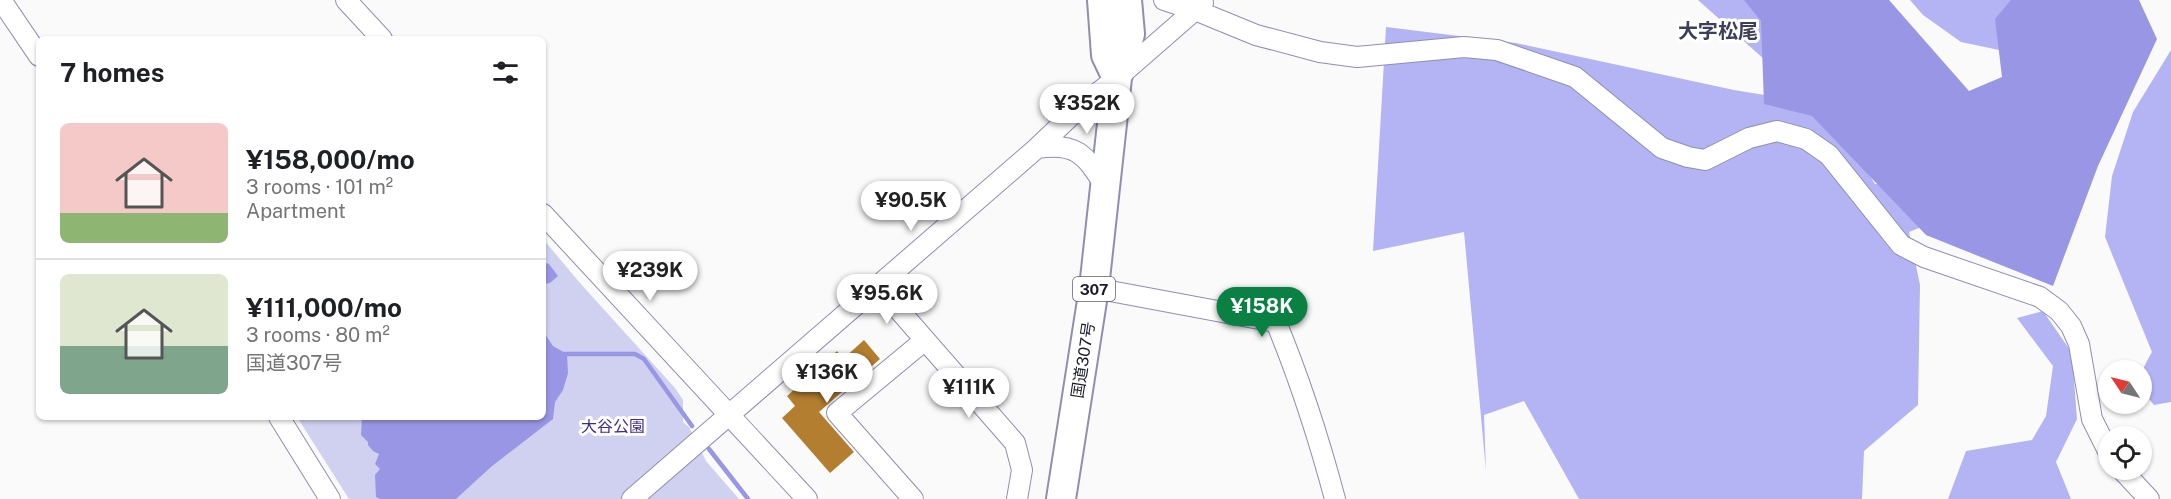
<!DOCTYPE html>
<meta charset="utf-8">
<style>
body{margin:0;font-family:"Public Sans","Noto Sans JP",sans-serif;background:#f6f6f6;color:#202124;height:100vh;display:flex;flex-direction:column;font-size:22px;white-space:nowrap}
*{box-sizing:border-box;margin:0}
p{font-size:20px;color:#757577}
.icon{flex:none;width:33px;height:33px;fill:none;stroke:currentColor;stroke-width:2;stroke-linecap:round;stroke-linejoin:round}
.map{position:relative;flex:1;overflow:hidden}
.side{position:absolute;left:36px;top:36px;width:510px;height:384px;display:flex;flex-direction:column;background:#fff;border-radius:9px;box-shadow:0 2px 4px #0004}
.side>*{flex:none}
.needle{width:39px;rotate:305deg}
.fabs{position:absolute;left:2098px;top:360px;display:grid;gap:12px}
.fabs a{display:grid;place-items:center;width:54px;height:54px;border-radius:50%;background:#fff;box-shadow:0 2px 4px #0004;font-size:30px}
.price{position:absolute;translate:-50% -51px;padding:0 14px;border-radius:21px;background:#fff;color:#222;font-size:20px;line-height:39px;filter:drop-shadow(0 2px 3px #0008)}
.price::after{content:'';position:absolute;left:50%;top:36px;width:18px;height:14px;margin-left:-9px;background:inherit;clip-path:polygon(0 0,100% 0,50% 100%)}
.price.current{background:#0b8043;color:#fff}
ul{padding:0;list-style:none}
li{display:flex;align-items:center;gap:18px;height:150px;padding:0 24px}
li+li{border-top:2px solid #e0e0e0}
li span{display:grid;place-items:center;flex:none;width:168px;height:120px;border-radius:9px;color:#555}
li>.icon{margin-inline-start:auto}
span .icon{width:72px;height:72px;fill:#fffc;stroke-width:1}
li b{font-size:26px}
h2{display:flex;justify-content:space-between;align-items:center;height:72px;padding:0 24px;font-size:26px}
.map>svg:first-child{display:block}
.green{fill:#d0d1f1}
.forest{fill:#b4b3f4}
.water{fill:#9996e5}
.lines{fill:none;stroke-linecap:round;stroke-linejoin:round}
.stream{stroke:#9996e5;stroke-width:4.5}
.building{fill:#b37e2f}
.minor-casing{stroke:#8e8fb0;stroke-width:22}
.highway-casing{stroke:#8e8fb0;stroke-width:32}
.minor{stroke:#fff;stroke-width:20}
.highway{stroke:#fff;stroke-width:28}
.labels{text-anchor:middle;dominant-baseline:central;stroke-width:6;stroke-linejoin:round;paint-order:stroke}
.shield{fill:#fff;stroke:#5f5f68;stroke-width:1.5}
.shield-label{font-size:15px;font-weight:bold;fill:#1b1b28}
.street-label{font-size:16px;fill:#1b1b28;stroke:#fff}
.park-label{font-size:16px;fill:#3d2e89;stroke:#fff}
.quarter-label{font-size:20px;font-weight:bold;fill:#3e3e5a;stroke:#fff}
</style>
<div class="map">
<svg width="2171" height="499" viewBox="0 0 2171 499">
<rect width="100%" height="100%" fill="#fafafa"/>
<path class="green" d="M543 239 580 283 675 388 683 400V422L689 427 706 461 739 499H349L297 417H543Z"/>
<path class="forest" d="M1698 0H1804L1765 60Z
M1910 0H2052L2018 54 1961 42 1923 15Z
M1386 27 1516 43 1734 90 1827 105 1875 184 1935 186 1956 213 1909 232 1920 285 1918 405 1864 451 1862 499H1579L1524 401 1484 415 1486 471 1464 232 1373 251Z
M2171 50V402L2154 405C2135 383 2139 375 2152 352L2105 237 2112 176 2133 112Z
M2043 311 2072 353 2077 419 2056 462 2071 499H1948L1966 451 2032 440 2046 416 2053 366 2017 318Z"/>
<path class="water" d="M1744 0H1889L1969 91 2002 77 1995 19 2011 0H2139L2157 39 2098 166 2053 286 1926 235 1812 116 1764 104 1761 21Z
M543 262 549 264 558 276 550 283 543 284Z
M543 331 553 346 567 354 568 373 563 390 555 402 553 419 492 466 456 499H380L376 497 375 475 380 469 375 464 379 454 373 451 368 445V442L361 435 362 417H543Z"/>
<g class="lines">
<path class="stream" d="M564 354H635L644 359 692 426
M709 449 748 499"/>
</g>
<path class="building" d="M864 340 880 359 819 412 854 452 830 473 782 418 795 406 787 396 837 351 843 359Z"/>
<g class="lines">
<g class="minor-casing">
<path id="minor" d="M1 0 39 56
M346 0 382 39
M1164 0 1195 10 1256 35 1320 52 1357 57 1464 47 1497 50 1575 77 1662 148 1688 157 1705 160 1749 138 1777 131 1806 139 1829 155 1901 245 1924 257 2040 297 2059 311 2071 326 2079 344 2092 419 2109 453
M1037 148C1076 142 1085 154 1105 186
M543 214 807 499
M878 286 1015 443 1022 470 1017 499
M1094 288 1276 322C1300 380 1319 439 1335 499
M279 417 330 499
M2122 470 2149 499
M632 499 1037 148 1081 106 1117 78 1203 3
M913 499 837 413 925 340"/>
</g>
<g class="highway-casing">
<path id="highway" d="M1102 0 1106 55 1117 78
M1061 499 1094 288 1117 78 1130 34 1127 0"/>
</g>
<use href="#minor" class="minor"/>
<use href="#highway" class="highway"/>
</g>
<g class="labels">
<rect class="shield" x="1073" y="277" width="42" height="24" rx="4.5"/>
<g class="shield-label">
<text x="1094" y="289">307</text>
</g>
<g class="street-label">
<text transform="translate(1083 360) rotate(-81)">国道307号</text>
</g>
<g class="park-label">
<text x="613" y="426">大谷公園</text>
</g>
<g class="quarter-label">
<text x="1718" y="31">大字松尾</text>
</g>
</g>
</svg>
<div class="fabs">
<a><svg class="needle" viewBox="-14 -14 28 28"><path d="M0-13l5 13h-10z" fill="#e53935"/><path d="M0 13l5-13h-10z" fill="#757577"/></svg></a>
<a><svg class="icon" aria-label="locate" viewBox="0 0 24 24"><circle cx="12" cy="12" r="6"/><path d="M12 2v4M12 18v4M2 12h4M18 12h4"/></svg></a>
</div>
<b class="price" style="left:1087px;top:135px">¥352K</b>
<b class="price" style="left:911px;top:232px">¥90.5K</b>
<b class="price" style="left:650px;top:302px">¥239K</b>
<b class="price" style="left:887px;top:325px">¥95.6K</b>
<b class="price current" style="left:1262px;top:338px">¥158K</b>
<b class="price" style="left:827px;top:404px">¥136K</b>
<b class="price" style="left:969px;top:419px">¥111K</b>
<section class="side">
<h2>7 homes<svg class="icon" aria-label="filters" viewBox="0 0 24 24"><path d="M4 7h16M4 17h16"/><circle cx="9" cy="7" r="2"/><circle cx="15" cy="17" r="2"/></svg></h2>
<ul>
<li><span style="background:linear-gradient(#f6c9c9 75%,#8fb573 0)"><svg class="icon" aria-label="home" viewBox="0 0 24 24"><path d="M3 11l9-7 9 7M6 9v11h12V9"/></svg></span><div><b>¥158,000/mo</b><p>3 rooms · 101 m²</p><p>Apartment</p></div></li>
<li><span style="background:linear-gradient(#dfe7d0 60%,#7fa58c 0)"><svg class="icon" aria-label="home" viewBox="0 0 24 24"><path d="M3 11l9-7 9 7M6 9v11h12V9"/></svg></span><div><b>¥111,000/mo</b><p>3 rooms · 80 m²</p><p>国道307号</p></div></li>
</ul>
</section>
</div>
